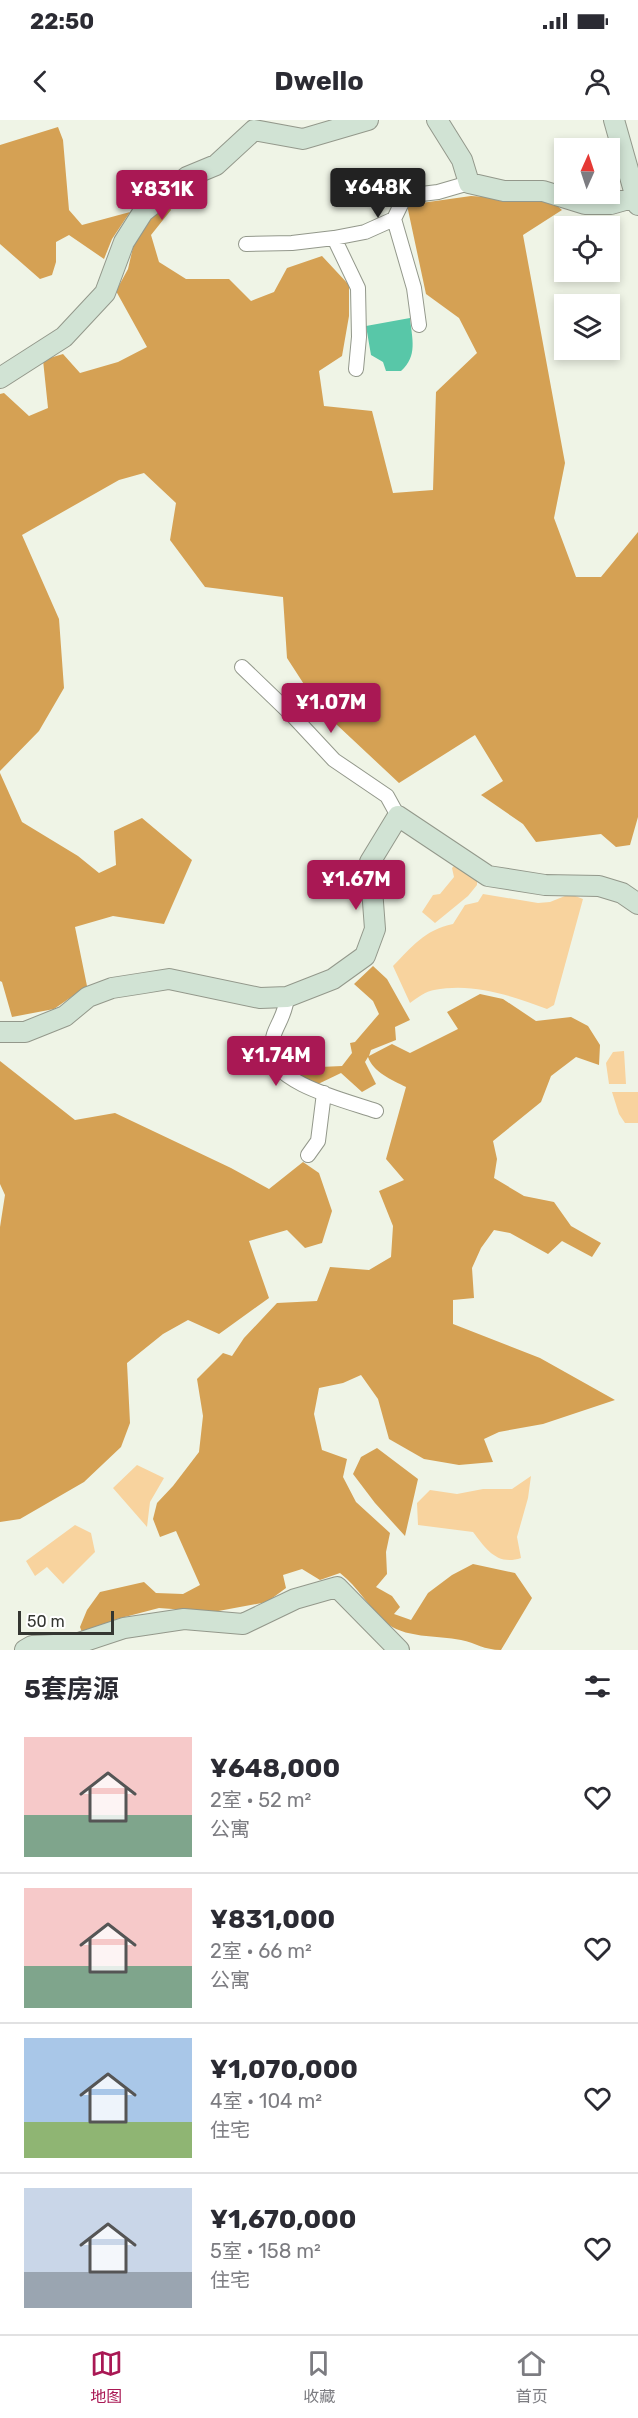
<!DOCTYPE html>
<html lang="zh">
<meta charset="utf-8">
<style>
body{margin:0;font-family:Rubik,"Noto Sans SC",sans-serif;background:#f7f7f7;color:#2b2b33;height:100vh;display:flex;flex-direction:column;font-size:22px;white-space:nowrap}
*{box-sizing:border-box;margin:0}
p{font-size:20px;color:#7c7c81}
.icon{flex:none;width:33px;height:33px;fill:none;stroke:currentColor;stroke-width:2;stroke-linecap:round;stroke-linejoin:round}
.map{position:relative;height:1530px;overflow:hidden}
.panel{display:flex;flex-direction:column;background:#fff;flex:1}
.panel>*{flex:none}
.needle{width:39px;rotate:3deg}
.controls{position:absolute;left:554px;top:18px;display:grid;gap:12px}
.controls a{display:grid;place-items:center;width:66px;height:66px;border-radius:0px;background:#fff;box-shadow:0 3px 9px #0003;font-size:30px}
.scale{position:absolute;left:18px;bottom:15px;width:96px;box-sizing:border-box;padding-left:6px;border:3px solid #343631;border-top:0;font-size:16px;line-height:21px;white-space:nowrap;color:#343631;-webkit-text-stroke:4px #fff;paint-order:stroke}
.price{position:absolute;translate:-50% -51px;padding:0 14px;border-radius:6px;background:#a91854;color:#fff;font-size:20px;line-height:39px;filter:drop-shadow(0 2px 3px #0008)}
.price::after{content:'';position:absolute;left:50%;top:36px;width:18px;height:14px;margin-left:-9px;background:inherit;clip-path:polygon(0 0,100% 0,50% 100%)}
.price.on{background:#222;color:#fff}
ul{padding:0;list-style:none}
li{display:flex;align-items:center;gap:18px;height:150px;padding:0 24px}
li+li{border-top:2px solid #e1e1e2}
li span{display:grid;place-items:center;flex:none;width:168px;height:120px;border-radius:0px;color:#555}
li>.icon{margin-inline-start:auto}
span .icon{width:72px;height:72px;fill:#fffc;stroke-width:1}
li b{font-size:26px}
h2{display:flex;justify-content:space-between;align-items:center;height:72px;padding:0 24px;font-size:26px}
.status{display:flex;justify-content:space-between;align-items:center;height:42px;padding:0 30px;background:#fff;direction:ltr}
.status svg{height:16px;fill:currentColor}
header{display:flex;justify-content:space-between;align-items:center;height:78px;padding:0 24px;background:#fff;font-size:27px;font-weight:700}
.menu{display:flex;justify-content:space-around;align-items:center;height:84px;border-top:2px solid #e1e1e2;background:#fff;font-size:16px;color:#7c7c81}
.menu a{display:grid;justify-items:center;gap:3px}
.menu .on{color:#a91854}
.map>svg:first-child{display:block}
.green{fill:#f8d39e}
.forest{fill:#d5a154}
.water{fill:#58c7a8}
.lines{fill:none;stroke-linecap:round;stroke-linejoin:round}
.street-casing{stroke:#93988b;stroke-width:16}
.secondary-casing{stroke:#93988b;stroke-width:22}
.street{stroke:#fff;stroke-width:14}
.secondary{stroke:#d1e3d4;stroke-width:20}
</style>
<div class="status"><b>22:50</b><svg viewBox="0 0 49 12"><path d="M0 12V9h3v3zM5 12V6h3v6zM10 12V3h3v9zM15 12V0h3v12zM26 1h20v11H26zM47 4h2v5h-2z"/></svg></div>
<header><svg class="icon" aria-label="back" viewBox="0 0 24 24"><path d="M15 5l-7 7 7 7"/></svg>Dwello<svg class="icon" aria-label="person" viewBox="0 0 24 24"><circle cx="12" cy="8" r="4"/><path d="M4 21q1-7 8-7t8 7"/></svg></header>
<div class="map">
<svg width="638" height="1530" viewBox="0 0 638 1530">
<rect width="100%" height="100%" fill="#eff4e6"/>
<path class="green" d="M460 740 477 755V765L468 776 435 803 422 792 433 775 440 774 454 757 452 748Z
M483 774 538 783 550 782 570 774 583 779 554 885 547 889C511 876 474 862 434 870 426 871 417 878 410 883L393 846C412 827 424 810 453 804L465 785 478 782Z
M624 931 626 964H609L606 943 613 932Z
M612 972H638V1003H625L619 994Z
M137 1345 164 1358 150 1382 147 1407 113 1368Z
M531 1356 528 1378 517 1417 521 1438C497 1446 486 1429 473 1412L418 1405 417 1383 430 1370 457 1374 483 1369H512Z
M75 1405 91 1413 95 1432 63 1464 47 1447 35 1456 26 1441Z"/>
<path class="forest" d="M58 7 63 20 69 90 82 105 130 92 112 119 104 139 69 115 56 122V142L52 155 40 159 0 124V25Z
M471 76 552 81 562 90 523 115 565 343 554 398 576 457H601L638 412V697L630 725 616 727 601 714 536 722 523 704 481 675 503 661 475 615 399 663 320 589 287 538 283 477 205 467 170 420 176 383 144 353 119 360 22 415 59 499 64 568 39 611 0 651V274L4 273 29 296 48 288 43 240 63 234 80 253 118 242 147 227 116 171 128 149 137 110 168 82 171 90 151 115 159 142 186 159H229L251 181 274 172 287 148 322 136 349 165V196L342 236 319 251 324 286 372 291 393 373 433 370 436 272 477 233 459 198 426 174 407 85Z
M0 653 22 702 78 736 99 753 116 745 114 711 142 698 192 740 164 804 113 796 75 807 87 866 54 889 12 897 2 862 0 861Z
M373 846 387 859 410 900 395 907 396 920 371 930 369 936 392 924 410 933 458 909 447 892 480 874 503 879 536 901 571 897 588 906 600 925 599 945 576 937 551 956 541 982 493 1021 497 1039 494 1058 524 1076 554 1082 571 1106 601 1123 592 1137 562 1121 548 1134 510 1113 494 1110 481 1128 472 1148 474 1178 453 1180V1204L540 1238 615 1280 543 1304 499 1312 484 1319 493 1342 459 1345 424 1339 389 1319 378 1279 361 1255 343 1263 319 1268 314 1294 322 1330 347 1339 343 1357 356 1382 390 1413 386 1432 387 1454 376 1467 392 1476 400 1487 394 1494 411 1500 428 1473 452 1455 473 1444 515 1453 532 1478 501 1530C484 1530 476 1523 461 1520 438 1515 403 1519 384 1501 368 1486 358 1467 340 1453L320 1460 302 1449 283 1455 286 1468 267 1482 213 1492 159 1488 117 1499 83 1515 80 1507 87 1490 100 1472 144 1462 156 1473 183 1474 200 1465 176 1411 160 1417 153 1399 157 1383 173 1366 199 1332 203 1296 197 1259 223 1233 232 1236 244 1218 277 1183 317 1181 330 1147 369 1150 391 1137 393 1106 379 1071 404 1060 386 1039 406 967C392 960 373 952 368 937L365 942 376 964 362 972 341 953 316 965 283 953 271 934 282 926 301 943 317 939 320 947 342 946 352 933 350 923 355 922 379 894 373 881 354 864Z
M0 941 75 1000 115 993 231 1048 269 1069 303 1042 319 1053 332 1091 322 1123 305 1128 287 1110 249 1121 269 1178 219 1214 188 1200 163 1214 127 1243 130 1303 121 1327 84 1362 20 1399 0 1402V1107L5 1075 0 1064Z
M377 1328 418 1359 405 1416 375 1383 353 1354 361 1337Z"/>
<path class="water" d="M410 198C412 219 418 236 401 251H386L383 242 371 235 366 206Z"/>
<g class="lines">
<g class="street-casing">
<path id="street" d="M246 124 292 123 334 118
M419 205 414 168 394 99 405 76 438 72 469 63
M356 249 359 217 358 168 334 118 365 112 394 99
M242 547 293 596 334 640 387 676 398 696
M287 877C285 900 272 907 271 930 269 963 351 982 376 991
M308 1035 318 1021 324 973"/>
</g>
<g class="secondary-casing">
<path id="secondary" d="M437 0 462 40 469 63 504 71H543L585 84H611L636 77
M614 0 638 85
M0 258 64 217 105 173 124 122 143 92 187 57 216 45 254 10 303 19 368 0
M0 912H25L65 896 88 877 112 868 144 863 169 859 260 878 287 877 333 859 365 836 375 809 370 742 398 696 488 756 545 765 599 766 622 773 638 784
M25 1530 32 1526 76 1524 124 1508 184 1499 243 1504 295 1479 337 1467 399 1530"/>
</g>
<use href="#street" class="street"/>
<use href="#secondary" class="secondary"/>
</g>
</svg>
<div class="controls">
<a><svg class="needle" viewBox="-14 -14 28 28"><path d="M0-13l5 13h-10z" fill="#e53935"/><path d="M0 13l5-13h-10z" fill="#7c7c81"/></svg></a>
<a><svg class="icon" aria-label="locate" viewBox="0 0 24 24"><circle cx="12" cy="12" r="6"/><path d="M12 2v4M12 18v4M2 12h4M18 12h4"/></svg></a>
<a><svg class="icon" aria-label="layers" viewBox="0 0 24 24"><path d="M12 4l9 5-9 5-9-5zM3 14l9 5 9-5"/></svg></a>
</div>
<div class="scale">50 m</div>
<b class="price on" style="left:378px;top:99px">¥648K</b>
<b class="price" style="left:162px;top:101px">¥831K</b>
<b class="price" style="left:331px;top:614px">¥1.07M</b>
<b class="price" style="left:356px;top:791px">¥1.67M</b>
<b class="price" style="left:276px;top:967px">¥1.74M</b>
</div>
<section class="panel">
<h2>5套房源<svg class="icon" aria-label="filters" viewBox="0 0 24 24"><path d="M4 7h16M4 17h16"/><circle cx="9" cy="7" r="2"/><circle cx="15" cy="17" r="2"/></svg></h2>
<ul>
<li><span style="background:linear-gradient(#f6c9c9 65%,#7fa58c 0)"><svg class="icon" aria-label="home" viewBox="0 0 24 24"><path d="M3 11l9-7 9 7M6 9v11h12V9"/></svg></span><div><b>¥648,000</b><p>2室 · 52 m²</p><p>公寓</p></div><svg class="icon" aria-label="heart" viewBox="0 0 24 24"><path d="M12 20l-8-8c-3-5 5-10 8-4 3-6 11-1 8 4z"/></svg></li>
<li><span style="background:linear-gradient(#f6c9c9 65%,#7fa58c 0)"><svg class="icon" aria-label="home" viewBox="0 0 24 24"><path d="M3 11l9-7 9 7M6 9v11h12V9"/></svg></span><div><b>¥831,000</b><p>2室 · 66 m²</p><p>公寓</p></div><svg class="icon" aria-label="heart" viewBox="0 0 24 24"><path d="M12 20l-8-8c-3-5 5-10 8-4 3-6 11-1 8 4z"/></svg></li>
<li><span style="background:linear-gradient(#a9c7e8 70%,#8fb573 0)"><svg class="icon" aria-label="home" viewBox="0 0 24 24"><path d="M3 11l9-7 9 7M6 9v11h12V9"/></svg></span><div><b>¥1,070,000</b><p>4室 · 104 m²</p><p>住宅</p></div><svg class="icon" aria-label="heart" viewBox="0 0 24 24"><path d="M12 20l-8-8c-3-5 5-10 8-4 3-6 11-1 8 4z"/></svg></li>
<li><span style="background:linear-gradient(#c9d6e8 70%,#9aa5b1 0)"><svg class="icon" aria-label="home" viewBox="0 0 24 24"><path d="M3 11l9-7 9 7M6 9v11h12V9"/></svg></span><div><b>¥1,670,000</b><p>5室 · 158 m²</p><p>住宅</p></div><svg class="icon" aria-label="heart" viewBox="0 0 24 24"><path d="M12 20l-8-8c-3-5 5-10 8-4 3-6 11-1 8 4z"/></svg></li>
</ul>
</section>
<nav class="menu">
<a class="on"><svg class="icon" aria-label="map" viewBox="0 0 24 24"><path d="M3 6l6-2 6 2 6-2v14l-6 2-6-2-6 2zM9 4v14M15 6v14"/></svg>地图</a>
<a><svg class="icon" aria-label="saved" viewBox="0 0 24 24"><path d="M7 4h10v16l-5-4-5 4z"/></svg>收藏</a>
<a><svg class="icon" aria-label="home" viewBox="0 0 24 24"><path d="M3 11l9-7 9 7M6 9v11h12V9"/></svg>首页</a>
</nav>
